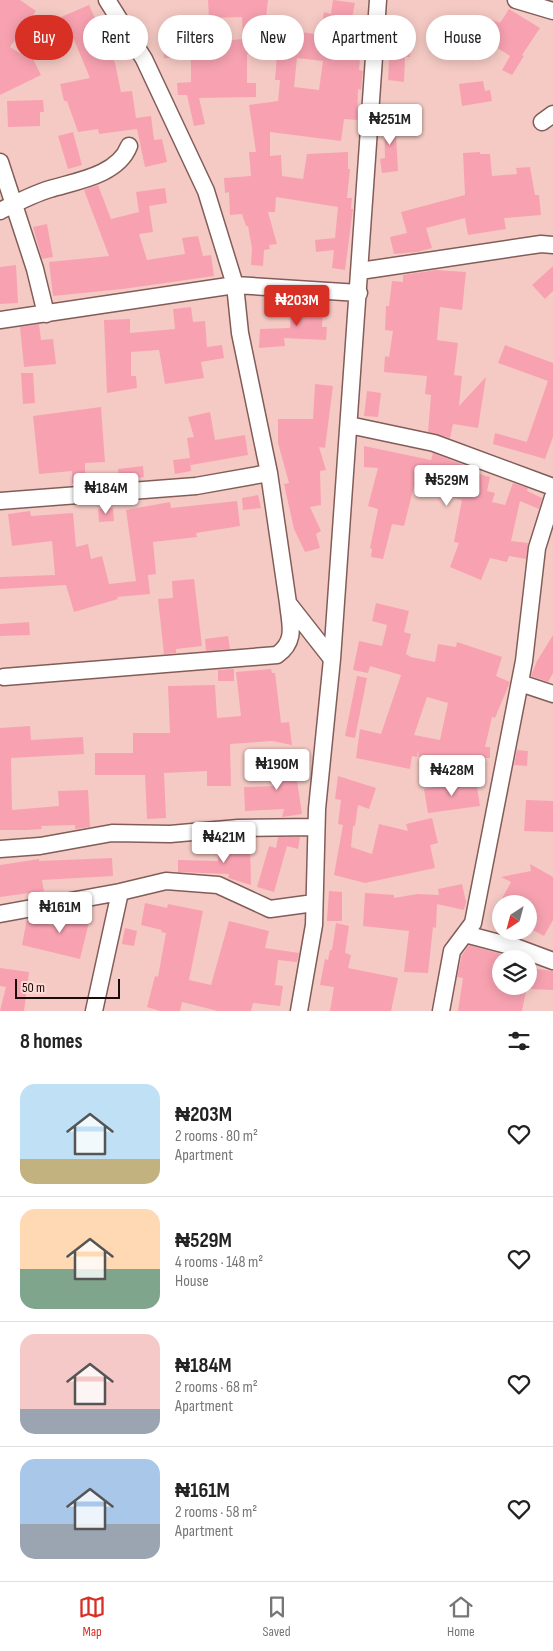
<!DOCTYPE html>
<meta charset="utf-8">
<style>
body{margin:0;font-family:"Sofia Sans Condensed",sans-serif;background:#f6f6f6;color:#222;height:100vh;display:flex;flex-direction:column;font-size:19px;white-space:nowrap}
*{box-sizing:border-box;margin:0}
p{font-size:16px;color:#767676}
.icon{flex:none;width:28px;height:28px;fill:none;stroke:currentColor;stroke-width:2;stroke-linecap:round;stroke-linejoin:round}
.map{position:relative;height:1011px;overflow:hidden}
.side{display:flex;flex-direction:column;background:#fff;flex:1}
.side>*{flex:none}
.top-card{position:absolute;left:15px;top:15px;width:524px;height:45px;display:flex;gap:10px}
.needle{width:32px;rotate:216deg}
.tools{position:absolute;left:492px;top:895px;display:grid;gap:10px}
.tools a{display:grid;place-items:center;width:45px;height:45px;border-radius:50%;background:#fff;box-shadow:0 2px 12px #0003;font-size:25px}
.scale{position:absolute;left:15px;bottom:12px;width:105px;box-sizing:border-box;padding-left:5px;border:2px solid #1a0c0a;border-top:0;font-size:14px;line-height:18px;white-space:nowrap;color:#1a0c0a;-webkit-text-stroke:4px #fdd9d4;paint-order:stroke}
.price{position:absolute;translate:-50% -42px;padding:0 11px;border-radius:5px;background:#fff;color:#222;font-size:16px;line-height:32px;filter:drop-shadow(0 1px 2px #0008)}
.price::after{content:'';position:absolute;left:50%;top:30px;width:15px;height:11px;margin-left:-8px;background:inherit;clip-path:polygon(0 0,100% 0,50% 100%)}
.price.active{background:#d93025;color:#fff}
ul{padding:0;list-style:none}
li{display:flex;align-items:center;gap:15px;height:125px;padding:0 20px}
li+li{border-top:1px solid #e0e0e0}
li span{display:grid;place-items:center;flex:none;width:140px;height:100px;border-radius:15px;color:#555}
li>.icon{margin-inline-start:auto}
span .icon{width:60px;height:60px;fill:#fffc;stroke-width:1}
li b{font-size:21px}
h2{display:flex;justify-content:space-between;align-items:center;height:60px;padding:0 20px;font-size:21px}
.chip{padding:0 18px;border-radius:22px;background:#fff;box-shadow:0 2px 12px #0003;font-size:18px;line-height:45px}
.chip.active{background:#d93025;color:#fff}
.dock{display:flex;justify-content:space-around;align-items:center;height:70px;border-top:1px solid #e0e0e0;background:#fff;font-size:14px;color:#767676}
.dock a{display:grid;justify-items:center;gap:2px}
.dock .active{color:#d93025}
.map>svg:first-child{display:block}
.building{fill:#f8a2b1;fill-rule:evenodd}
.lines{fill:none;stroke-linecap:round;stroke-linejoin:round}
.minor-casing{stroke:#825d58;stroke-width:19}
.minor{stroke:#fff;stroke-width:16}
</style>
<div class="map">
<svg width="553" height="1011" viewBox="0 0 553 1011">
<rect width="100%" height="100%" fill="#f5cac4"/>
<path class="building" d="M0 0H20L36 11 10 47 26 57 31 55 41 75 0 95Z
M208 0H268L265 26 320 35 324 12 331 14 333 0 355 3 351 23 359 24 352 58H360L359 70 363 71 361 90 358 89 357 120 344 119 341 141 270 132V156L281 155 282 176 303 179 307 154 348 152V169H350L347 198H352L351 209H353L345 270 332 268 334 250 316 252 315 240 335 238 338 207 276 197 275 212H268L277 244 269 245 270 249 264 250 263 266 251 265 252 248 248 226H246L242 214 230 215 229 192 225 193 224 178 251 176 249 152H256L249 105 278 101 280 80H275L277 55 247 54V83H256V97L199 98 205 124 194 126 187 95H178L177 83 191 82V58H164L163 46 243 39 242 17 209 18ZM297 58 323 61 319 90 294 87Z
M89 5 115 63 121 92 132 91 136 118 151 116 154 140 162 139 167 162 145 167 137 129 99 134 98 129 78 132 67 101H64L60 84 90 78 72 35 61 17Z
M509 9 540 28 522 55 524 56 512 75 502 70 510 56 488 42 490 39 469 28 472 18 482 21 484 16 500 23Z
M393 27H412L410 57H405L404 82 388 80 390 42H393Z
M483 81 485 91 490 90 492 101 462 106 459 84Z
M43 100 44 112H40V126L8 127 7 101Z
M384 116H395L398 171 382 173 380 159 385 158Z
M73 132 82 165 68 169 58 136Z
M480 152V154H490L492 176 517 174 516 168 530 167 535 195H539L541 215 504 218 506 229 468 235 465 218 426 228 432 248 417 252 394 254 390 237 407 233 401 212 465 195 463 153Z
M98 185 111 219 139 212 136 192 165 188 167 203 149 206 153 232 139 234 147 260 185 254 182 238 198 236 203 256 211 255 214 276 123 289 53 296 49 262 109 256 84 190Z
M47 224 53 257 42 259 33 227Z
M16 265 18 303 0 304V267Z
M553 266V291L545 299 532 285Z
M436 270 466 272 462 310 440 307 437 340 458 343 454 375 462 376 459 406 486 377 478 428 453 424 450 438 428 432 431 395 425 394 427 376 384 372 385 356 389 357 393 331 385 330 386 306H389L392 281 403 282V275Z
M292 303 323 306 322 327H327L326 340 284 338 285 346 259 348 260 329 290 328Z
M191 307 193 322 205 321 207 347 222 345 224 358 201 362 204 378 165 384 159 350 131 352V376H136L137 388 107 393 104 320 130 319V333L175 329 173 309Z
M39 324 41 340 53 339 56 364 24 367 20 327Z
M505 345 553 363V437L545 459 493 444 495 433 527 442 526 444 548 381 498 363Z
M21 373H33L35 403 23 404Z
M315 384 333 386 325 448 319 447 326 470 320 471 321 505 310 507 321 531 316 534 320 548 305 552 294 529 284 484 289 483 278 443V419H313Z
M367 391 381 393 378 417 364 416Z
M101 407 105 462 85 463V483H72V471L39 474 33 416Z
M210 412 215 440 245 435 248 455 191 465 187 438 194 437 188 417Z
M364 446 431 460 433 453 466 466 465 470 490 477 487 491 495 493 492 502 505 505 513 483 528 488 527 491 542 498 539 509 520 501 511 541 528 543 526 559 509 556 507 562 490 558 481 580 450 567 459 543 454 542 462 500 414 486 404 526 392 524 383 559 371 557 372 549 370 548 378 509 368 506 378 468 364 467Z
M190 458 191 471 175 474 173 460Z
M143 466 144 477 119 480 118 469Z
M258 495 261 508 243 510 242 498Z
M237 501 240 526 196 533 197 537 153 542 156 574 148 575 150 594 117 597 118 599 74 612 66 585 0 589V577L55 575 52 541 12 546 8 514 30 511 31 516 73 513 76 547 88 544 91 559 102 556 109 584 136 581 126 510 170 502 171 508Z
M113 508 114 521 99 522 98 509Z
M194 579 202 646 176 649V653L164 654 158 599 173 598 172 581Z
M376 603 409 611 404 632 411 634 406 654 411 657 435 662 438 644 456 647 457 642 502 657 496 676 510 682 495 718 492 717 485 747H490V758H476L474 767 419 757 418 751 417 757 412 756 410 769 356 758 360 729 381 734 401 675 370 666 368 673 353 670 359 641 382 646 387 625 372 621ZM427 697 448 703 440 740 414 735Z
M29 622 30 635 0 636V624Z
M553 635V673L548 682 531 676 537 661Z
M228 636 230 649 206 651 205 639Z
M234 669V681H218V670Z
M271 669 272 673H275L281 723 289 722 292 745 272 741 230 744 231 786H207V771L164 773 166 818 147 819 145 775H95V753H133V733H170L168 686 215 685 217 718 241 716 236 672Z
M357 676 367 678 355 738 345 736Z
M30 726 31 740 83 737 84 754 11 758 12 810 59 806 58 791 88 790 90 827 75 829V825L41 826 42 829 27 830H0V728Z
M517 750 528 751 527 766 514 765Z
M274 753 294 760 302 814 282 817 284 809 245 811 244 787 279 786Z
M338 776 376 788 369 809 358 805 355 826H353L351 847 372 854 379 824 408 831 406 824 432 818 438 843 430 845 435 868 365 883 334 875 343 825 338 824 341 800 335 799Z
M476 781 480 806 428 813 424 789Z
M526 800 553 801V832L524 831Z
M278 837H300L298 849 287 846 274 892 257 887 269 846 276 848Z
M218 845H250L251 885 228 878 229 874 178 872V860L218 861Z
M112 858 113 876 42 880 44 891 0 897V865L39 859V861Z
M530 864 553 877V920L544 936 529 928V904H499L511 882 501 877 531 871Z
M462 884 466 902 464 910 437 904 436 928 433 927 428 973 404 972 409 931 363 926 365 893 394 895V898L417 894 439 895 438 889Z
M329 891 342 892V921H327Z
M145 903 167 908 168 904 203 911 189 980 211 985 229 921 269 931 265 948 299 953 297 962 278 960 275 985 283 986 280 1006 253 1003 251 1011H218L182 1002 180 1011H160L147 1007 155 976 158 977 166 933 161 932 162 930 141 925Z
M91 910 92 921 89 922 80 959 22 945 27 919 59 927 58 914Z
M336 923 349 926 345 953 351 955 348 968 398 978 391 1011H330L334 987 320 985 325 959 328 960 330 950H332Z
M125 928 137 931 134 946 122 944Z
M469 945 501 954V986H527L522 1011H458L463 978 457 977 462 955Z
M0 968 29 972 24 1011H0L6 987 0 986Z
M529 968 553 971V990L529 989Z"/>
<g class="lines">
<g class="minor-casing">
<path id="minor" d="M107 0 144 59 206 191 235 285 240 333 269 473 288 603 332 659
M516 0 553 11
M542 122 553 114
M0 162 35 269 46 314
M0 211C16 203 33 194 50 189 77 181 118 175 129 146
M360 271 541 244 553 245
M0 320 235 285 359 293
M349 425 434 443 553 487
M0 501 196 486 269 473
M4 677 277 655C297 641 290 624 288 603
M520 683 553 694
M0 849 40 846 112 833 170 834 238 828 316 827
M0 914 120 892 166 881 218 885 270 909 314 903
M465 934 518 948 553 961
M94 1011 120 892
M299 1011 314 925 317 809 332 659 378 0
M441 1011 452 951 473 923 524 661 537 548 553 497"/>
</g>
<use href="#minor" class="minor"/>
</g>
</svg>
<div class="tools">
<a><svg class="needle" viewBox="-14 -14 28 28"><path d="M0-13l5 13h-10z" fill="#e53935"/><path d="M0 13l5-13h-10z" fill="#767676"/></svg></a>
<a><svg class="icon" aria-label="layers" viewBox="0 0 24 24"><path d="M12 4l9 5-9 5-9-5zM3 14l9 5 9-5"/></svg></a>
</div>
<div class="scale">50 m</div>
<b class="price" style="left:390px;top:146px">₦251M</b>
<b class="price active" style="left:297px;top:327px">₦203M</b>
<b class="price" style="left:447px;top:507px">₦529M</b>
<b class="price" style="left:106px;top:515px">₦184M</b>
<b class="price" style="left:277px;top:791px">₦190M</b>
<b class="price" style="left:452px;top:797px">₦428M</b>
<b class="price" style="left:224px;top:864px">₦421M</b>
<b class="price" style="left:60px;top:934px">₦161M</b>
<div class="top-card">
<a class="chip active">Buy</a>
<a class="chip">Rent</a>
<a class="chip">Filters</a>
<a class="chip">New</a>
<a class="chip">Apartment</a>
<a class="chip">House</a>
</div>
</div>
<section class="side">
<h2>8 homes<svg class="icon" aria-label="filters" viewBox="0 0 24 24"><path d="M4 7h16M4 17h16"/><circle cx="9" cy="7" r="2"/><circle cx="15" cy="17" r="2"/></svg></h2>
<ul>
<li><span style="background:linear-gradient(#bfe0f5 75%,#c2b280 0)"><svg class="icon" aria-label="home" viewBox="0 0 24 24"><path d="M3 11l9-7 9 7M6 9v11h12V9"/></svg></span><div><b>₦203M</b><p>2 rooms · 80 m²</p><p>Apartment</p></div><svg class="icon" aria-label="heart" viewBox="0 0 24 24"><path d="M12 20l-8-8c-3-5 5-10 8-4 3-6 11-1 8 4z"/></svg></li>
<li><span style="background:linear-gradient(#ffd9b3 60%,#7fa58c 0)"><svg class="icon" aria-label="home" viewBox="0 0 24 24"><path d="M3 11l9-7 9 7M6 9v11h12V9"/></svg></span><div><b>₦529M</b><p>4 rooms · 148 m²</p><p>House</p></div><svg class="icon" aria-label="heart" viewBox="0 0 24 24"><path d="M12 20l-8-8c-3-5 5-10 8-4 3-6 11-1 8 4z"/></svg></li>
<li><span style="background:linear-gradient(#f6c9c9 75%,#9aa5b1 0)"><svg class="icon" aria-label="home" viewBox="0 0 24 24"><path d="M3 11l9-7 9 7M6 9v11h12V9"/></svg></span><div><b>₦184M</b><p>2 rooms · 68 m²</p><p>Apartment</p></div><svg class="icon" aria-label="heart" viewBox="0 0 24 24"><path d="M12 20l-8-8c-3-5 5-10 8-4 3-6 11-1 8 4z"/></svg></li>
<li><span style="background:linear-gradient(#a9c7e8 65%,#9aa5b1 0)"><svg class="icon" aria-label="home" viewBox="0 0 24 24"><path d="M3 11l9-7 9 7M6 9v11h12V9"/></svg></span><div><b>₦161M</b><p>2 rooms · 58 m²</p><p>Apartment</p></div><svg class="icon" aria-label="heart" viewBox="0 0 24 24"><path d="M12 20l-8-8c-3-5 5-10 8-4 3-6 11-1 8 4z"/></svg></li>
</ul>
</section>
<nav class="dock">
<a class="active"><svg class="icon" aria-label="map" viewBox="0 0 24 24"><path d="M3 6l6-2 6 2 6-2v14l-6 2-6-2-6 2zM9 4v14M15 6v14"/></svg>Map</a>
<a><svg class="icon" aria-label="saved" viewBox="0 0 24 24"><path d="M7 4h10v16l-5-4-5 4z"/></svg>Saved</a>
<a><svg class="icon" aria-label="home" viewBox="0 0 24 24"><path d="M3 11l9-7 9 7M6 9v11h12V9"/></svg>Home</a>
</nav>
